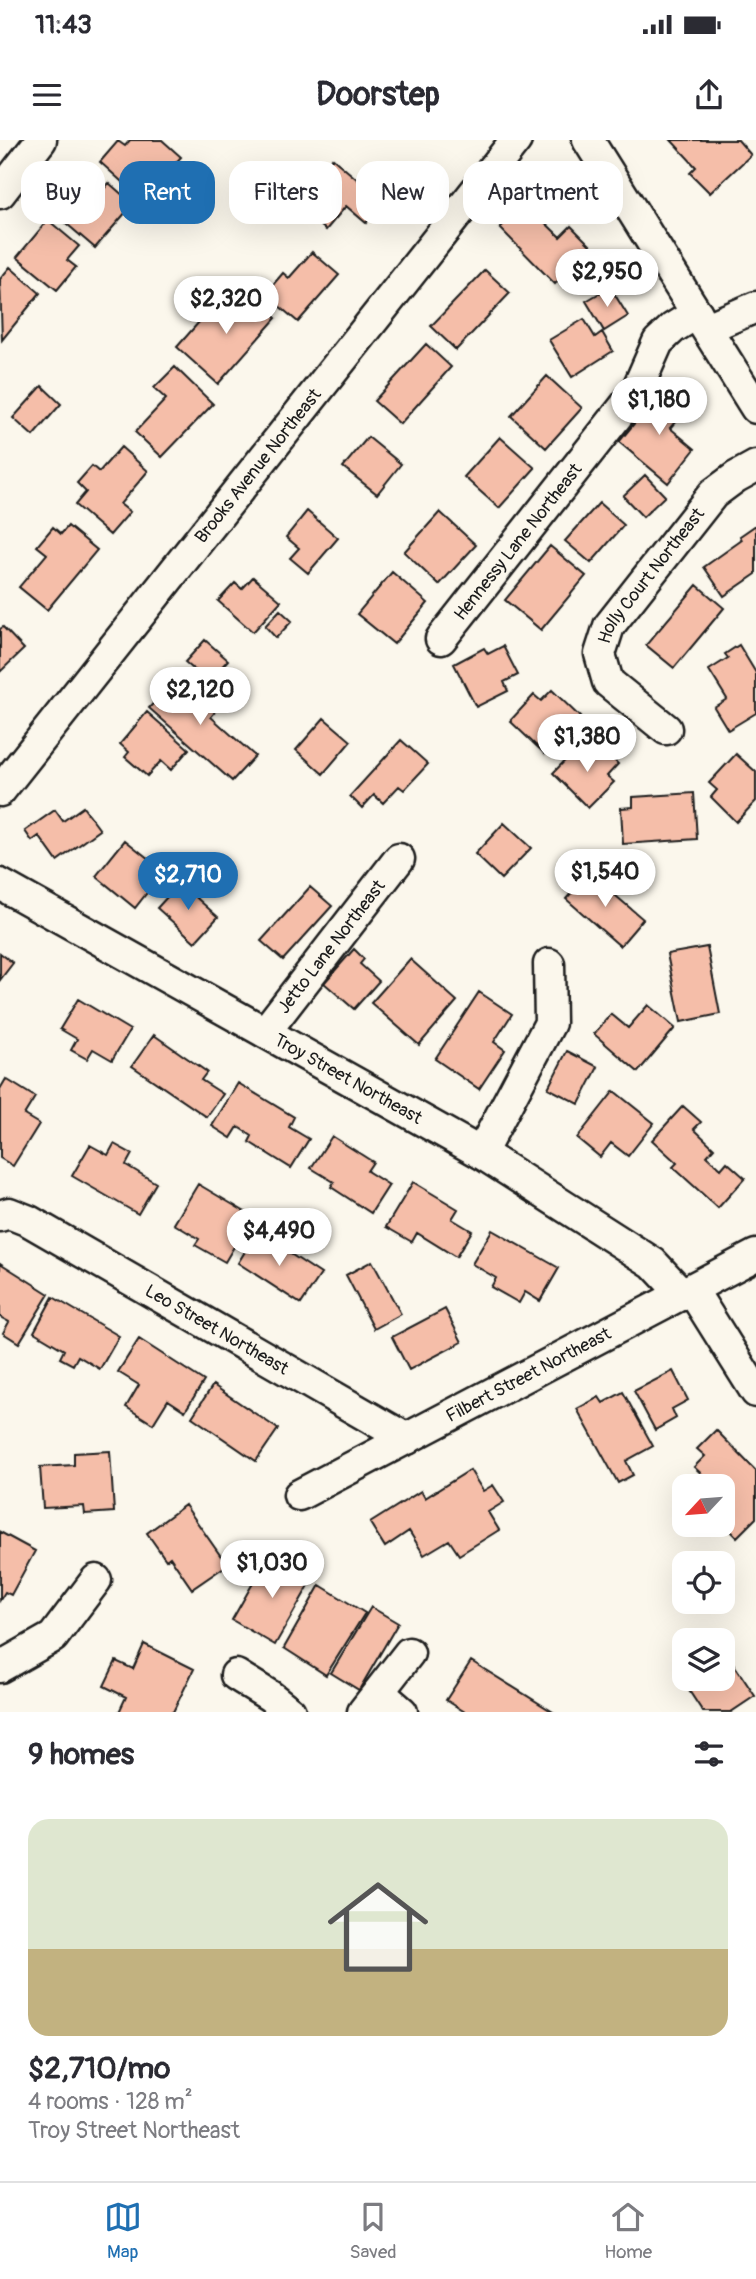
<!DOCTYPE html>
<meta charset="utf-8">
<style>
body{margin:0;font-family:Pangolin,sans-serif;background:#f2f2f3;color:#2b2b33;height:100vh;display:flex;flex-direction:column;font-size:26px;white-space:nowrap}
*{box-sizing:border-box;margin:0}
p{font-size:23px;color:#7c7c81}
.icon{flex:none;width:38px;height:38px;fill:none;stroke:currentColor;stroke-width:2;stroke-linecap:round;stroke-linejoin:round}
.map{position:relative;height:1572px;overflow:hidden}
.sheet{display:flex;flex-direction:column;background:#fff;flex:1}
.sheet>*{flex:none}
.top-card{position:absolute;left:21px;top:21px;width:714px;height:63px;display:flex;gap:14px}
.needle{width:46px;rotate:244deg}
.controls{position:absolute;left:672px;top:1334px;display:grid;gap:14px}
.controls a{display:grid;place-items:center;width:63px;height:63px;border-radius:14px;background:#fff;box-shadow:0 7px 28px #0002;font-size:35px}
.price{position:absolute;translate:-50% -60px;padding:0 16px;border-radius:24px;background:#fff;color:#222;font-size:23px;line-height:46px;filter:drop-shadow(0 2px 4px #0008)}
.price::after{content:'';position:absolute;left:50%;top:42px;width:21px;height:16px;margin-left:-10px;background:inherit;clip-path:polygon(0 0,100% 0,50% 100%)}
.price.on{background:#1f6fb2;color:#fff}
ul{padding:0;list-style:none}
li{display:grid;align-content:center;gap:14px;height:371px;padding:0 28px}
li span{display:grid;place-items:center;height:217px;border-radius:21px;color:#555}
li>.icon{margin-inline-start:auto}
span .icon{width:126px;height:126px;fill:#fffc;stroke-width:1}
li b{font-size:30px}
h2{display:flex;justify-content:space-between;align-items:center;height:84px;padding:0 28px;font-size:30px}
.chip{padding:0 24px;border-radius:21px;background:#fff;box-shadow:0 7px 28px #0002;font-size:24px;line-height:63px}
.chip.on{background:#1f6fb2;color:#fff}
.status{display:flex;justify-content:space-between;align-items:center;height:49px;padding:0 35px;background:#fff;direction:ltr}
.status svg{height:19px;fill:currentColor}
header{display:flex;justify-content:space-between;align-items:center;height:91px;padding:0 28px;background:#fff;font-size:32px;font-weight:700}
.tabs{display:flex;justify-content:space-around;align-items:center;height:98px;border-top:2px solid #e1e1e2;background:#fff;font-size:19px;color:#7c7c81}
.tabs a{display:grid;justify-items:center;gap:4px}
.tabs .on{color:#1f6fb2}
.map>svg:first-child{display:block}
.building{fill:#f5bea9;stroke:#1c1c1c;stroke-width:2}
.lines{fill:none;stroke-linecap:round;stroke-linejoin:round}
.minor-casing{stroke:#1c1c1c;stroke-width:35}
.minor{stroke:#fbf7ec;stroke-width:30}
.labels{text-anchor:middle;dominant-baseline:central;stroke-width:5;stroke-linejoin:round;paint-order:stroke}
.street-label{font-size:18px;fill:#1c1c1c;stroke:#fbf7ec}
</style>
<div class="status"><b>11:43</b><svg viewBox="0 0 49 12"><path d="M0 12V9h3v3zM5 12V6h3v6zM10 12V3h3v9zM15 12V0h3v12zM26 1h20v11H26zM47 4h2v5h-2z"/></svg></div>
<header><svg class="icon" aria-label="menu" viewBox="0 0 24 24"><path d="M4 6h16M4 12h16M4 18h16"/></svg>Doorstep<svg class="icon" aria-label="share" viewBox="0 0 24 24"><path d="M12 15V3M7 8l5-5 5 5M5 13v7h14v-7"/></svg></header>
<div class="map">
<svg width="756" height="1572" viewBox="0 0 756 1572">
<rect width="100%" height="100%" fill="#fbf7ec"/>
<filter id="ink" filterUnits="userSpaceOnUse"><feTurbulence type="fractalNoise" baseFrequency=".0143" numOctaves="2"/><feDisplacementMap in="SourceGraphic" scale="14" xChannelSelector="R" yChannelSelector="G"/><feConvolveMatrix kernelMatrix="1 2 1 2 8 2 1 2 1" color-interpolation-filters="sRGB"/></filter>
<g filter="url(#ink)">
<path class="building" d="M130 0H162L181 17 142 60 100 22 118 1 125 6Z
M671 0H738L751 15 710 53 690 33 696 27Z
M332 18 384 62 366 83 346 66 326 90 294 63Z
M109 43 133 64 95 108 54 73 67 58 84 72Z
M525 63 560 97 571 86 592 107 555 144 500 88Z
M48 80 79 106 67 120 76 127 57 150 17 117Z
M312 112 339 135 298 182 265 154 283 133 289 138Z
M10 127 40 153 2 200 0 139Z
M485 130 510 153 456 210 431 186Z
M610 147 628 176 604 191 586 161Z
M245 151 276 178 218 244 177 207 214 165 224 174Z
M584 179 595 197 602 192 613 211 572 237 549 200Z
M426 204 451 227 400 284 374 261Z
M175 227 213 264 162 317 135 292 166 259 154 248Z
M547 236 582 268 546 308 511 276Z
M42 246 61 264 33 296 13 278Z
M663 248 687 268 670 288 695 309 668 343 619 302Z
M368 297 401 324 377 354 343 327Z
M500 297 535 328 499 368 464 337Z
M121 307 148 331 120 364 130 372 110 395 75 365 86 352 77 343 92 326 99 332Z
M645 335 665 356 643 377 623 356Z
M599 363 624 385 591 423 565 401Z
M307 371 338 398 308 433 290 418 299 408 286 397Z
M440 372 476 405 439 445 404 412Z
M756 385V434L724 456 704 427 742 400 740 396Z
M68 386 97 410 47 470 19 447 47 414 37 406 53 387 61 394Z
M550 406 586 436 541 490 505 460Z
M392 432 428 463 394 504 357 474Z
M253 437 281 461 253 492 218 461 235 443 242 449Z
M697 445 724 468 674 528 646 505Z
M280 470 292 481 276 498 265 486Z
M3 487 24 509 0 532V489Z
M205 500 228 520 208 542 185 522Z
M739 505 756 533V573L728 590 714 567 727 559 709 530 728 518 725 514Z
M503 506 518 535 504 542 508 551 476 567 454 524 484 508 488 514Z
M169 532 215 572 211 577 255 616 232 641 149 568 162 554 155 548Z
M552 550 580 577 545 614 510 581 534 555 541 561Z
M147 572 189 609 171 630 161 621 147 636 125 617 129 612 120 604Z
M324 578 351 601 323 634 296 610Z
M401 600 428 624 404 650 399 646 383 663 374 655 362 668 350 656Z
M596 602 618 624 607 636 614 642 588 668 553 633 577 608 584 614Z
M736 614 756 632V661L736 682 711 657 717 650 709 643Z
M694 653 697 699 623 704 621 668 633 667V657Z
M83 667 100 690 57 721 39 696 32 701 25 691 55 670 63 681Z
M504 683 531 708 501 739 475 714Z
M125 700 164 731 135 768 96 736Z
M589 733 643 779 620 806 566 759Z
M180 743 218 777 195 802 157 768Z
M310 747 332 766 283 820 261 801Z
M707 807 720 874 681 882 667 814Z
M354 809 364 819 360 824 379 841 354 869 324 843Z
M0 813 13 823 0 840Z
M410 819 457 861 419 905 371 863Z
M479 852 512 874 494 902 505 910 479 949 435 919Z
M78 859 130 890 112 920 93 909 87 919 71 910 77 899 60 889Z
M648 865 675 888 638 932 594 894 611 874 628 888Z
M154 895 207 932 201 940 223 954 207 977 132 926Z
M567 911 598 927 579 964 548 948Z
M6 939 35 957 24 975 39 984 13 1026 0 1018V949Z
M238 943 294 977 289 987 309 999 291 1028 249 1002 252 996 238 987 231 998 212 986Z
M614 951 654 983 628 1016 611 1003 600 1017 577 998Z
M683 966 701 982 694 989 714 1008 707 1016 721 1029 727 1022 745 1038 718 1068 673 1027 677 1023 652 1000Z
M332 996 373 1022 367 1031 389 1045 371 1073 331 1047 334 1042 311 1028Z
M114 1004 132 1014 126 1025 156 1043 138 1074 72 1036 90 1005 108 1015Z
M413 1042 458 1069 452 1079 472 1091 456 1117 417 1093 412 1102 386 1087Z
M198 1044 252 1076 225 1122 195 1105 199 1099 174 1084Z
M492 1090 559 1128 540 1161 525 1152 519 1163 491 1147 496 1138 472 1124Z
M257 1092 321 1134 301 1164 238 1123Z
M372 1121 401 1174 374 1189 346 1135Z
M0 1123 49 1154 19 1203 3 1193 9 1182 0 1177Z
M53 1157 119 1196 100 1229 78 1216 73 1225 60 1218 64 1210 34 1192Z
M445 1169 462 1202 409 1230 392 1197Z
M139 1199 204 1241 185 1271 168 1260 153 1284 126 1267 139 1245 118 1232Z
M673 1231 688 1260 672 1269 676 1278 655 1290 634 1251Z
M213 1245 278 1289 256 1321 192 1277Z
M623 1252 653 1306 626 1321 633 1335 618 1343 577 1269 599 1257 603 1263Z
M716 1290 756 1331V1378L737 1397 723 1383V1346H699L706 1338 694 1327 705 1316 697 1309Z
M110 1311 114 1372 85 1374 84 1366 43 1368 40 1327 74 1325V1313Z
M470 1330 483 1351 493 1345 504 1362 488 1372 499 1390 459 1415 449 1400 424 1415 409 1391 385 1407 370 1383 421 1351 425 1358Z
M185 1365 227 1425 192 1449 170 1417 166 1420 147 1393Z
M0 1392 35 1411 11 1455 5 1452 0 1460Z
M269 1415 312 1440 275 1505 232 1480Z
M320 1445 365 1473 326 1535 284 1508Z
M371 1467 398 1483 359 1550 331 1533Z
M144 1504 194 1529 173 1572H119L126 1557 104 1546 116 1521 133 1529Z
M727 1514 755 1556 731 1572H703L684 1543 691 1538H723V1517Z
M471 1521 553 1572H465L446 1560Z"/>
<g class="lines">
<g class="minor-casing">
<g id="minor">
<path d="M588 0 756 268"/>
<path d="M0 53 41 0"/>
<path d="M707 188 756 167"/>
<path id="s1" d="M441 499 636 252 658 202 673 188 697 173"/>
<path id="s2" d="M666 589 608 542 600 514 609 486 713 354 736 337 756 326"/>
<path id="s3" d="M0 651 516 0"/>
<path id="s4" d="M0 744 481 1013 653 1123 683 1155"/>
<path id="s5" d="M265 892 399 719"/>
<path d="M481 1013 550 883 549 824"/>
<path id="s6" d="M0 1076 9 1073 29 1081 407 1299"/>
<path d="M692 1150 756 1252"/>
<path id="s7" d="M299 1355 756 1115"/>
<path d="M0 1527 53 1497 96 1440"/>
<path d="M236 1535 270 1556 290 1572"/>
<path d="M379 1552 402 1572"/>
<path d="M363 1572 409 1513"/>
</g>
</g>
<use href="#minor" class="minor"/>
</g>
</g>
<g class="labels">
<g class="street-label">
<text stroke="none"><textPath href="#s3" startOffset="415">Brooks Avenue Northeast</textPath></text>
<text stroke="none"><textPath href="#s1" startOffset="124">Hennessy Lane Northeast</textPath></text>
<text stroke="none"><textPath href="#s2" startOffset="198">Holly Court Northeast</textPath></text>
<text stroke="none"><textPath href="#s5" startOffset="108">Jetto Lane Northeast</textPath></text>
<text stroke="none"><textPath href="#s4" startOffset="399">Troy Street Northeast</textPath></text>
<text stroke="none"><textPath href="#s6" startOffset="248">Leo Street Northeast</textPath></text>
<text stroke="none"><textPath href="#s7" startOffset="259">Filbert Street Northeast</textPath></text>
</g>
</g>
</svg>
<div class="controls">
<a><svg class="needle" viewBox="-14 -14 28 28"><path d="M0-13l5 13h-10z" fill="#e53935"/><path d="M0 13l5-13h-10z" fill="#7c7c81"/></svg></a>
<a><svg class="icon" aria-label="locate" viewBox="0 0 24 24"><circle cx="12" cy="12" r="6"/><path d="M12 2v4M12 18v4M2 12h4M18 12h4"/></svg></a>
<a><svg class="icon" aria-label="layers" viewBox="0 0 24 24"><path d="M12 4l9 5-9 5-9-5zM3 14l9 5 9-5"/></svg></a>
</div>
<b class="price" style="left:607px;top:169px">$2,950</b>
<b class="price" style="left:226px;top:196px">$2,320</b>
<b class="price" style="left:659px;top:297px">$1,180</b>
<b class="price" style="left:200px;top:587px">$2,120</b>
<b class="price" style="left:587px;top:634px">$1,380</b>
<b class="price" style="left:605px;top:769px">$1,540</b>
<b class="price on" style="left:188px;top:772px">$2,710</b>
<b class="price" style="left:279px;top:1128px">$4,490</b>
<b class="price" style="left:272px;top:1460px">$1,030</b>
<div class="top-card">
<a class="chip">Buy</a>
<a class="chip on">Rent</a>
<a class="chip">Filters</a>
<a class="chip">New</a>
<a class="chip">Apartment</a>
</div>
</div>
<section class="sheet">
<h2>9 homes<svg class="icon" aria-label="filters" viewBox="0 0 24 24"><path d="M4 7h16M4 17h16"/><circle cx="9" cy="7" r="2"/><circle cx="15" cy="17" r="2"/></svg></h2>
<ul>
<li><span style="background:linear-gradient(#dfe7d0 60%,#c2b280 0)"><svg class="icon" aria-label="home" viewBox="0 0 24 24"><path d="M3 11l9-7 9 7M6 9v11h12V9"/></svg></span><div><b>$2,710/mo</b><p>4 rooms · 128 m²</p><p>Troy Street Northeast</p></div></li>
</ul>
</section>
<nav class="tabs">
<a class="on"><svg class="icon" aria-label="map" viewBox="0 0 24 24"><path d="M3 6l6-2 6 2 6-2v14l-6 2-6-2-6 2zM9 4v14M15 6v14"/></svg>Map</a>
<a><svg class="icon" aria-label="saved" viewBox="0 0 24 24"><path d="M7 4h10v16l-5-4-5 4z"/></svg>Saved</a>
<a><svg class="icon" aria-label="home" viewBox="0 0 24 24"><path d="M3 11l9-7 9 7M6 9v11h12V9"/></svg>Home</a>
</nav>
